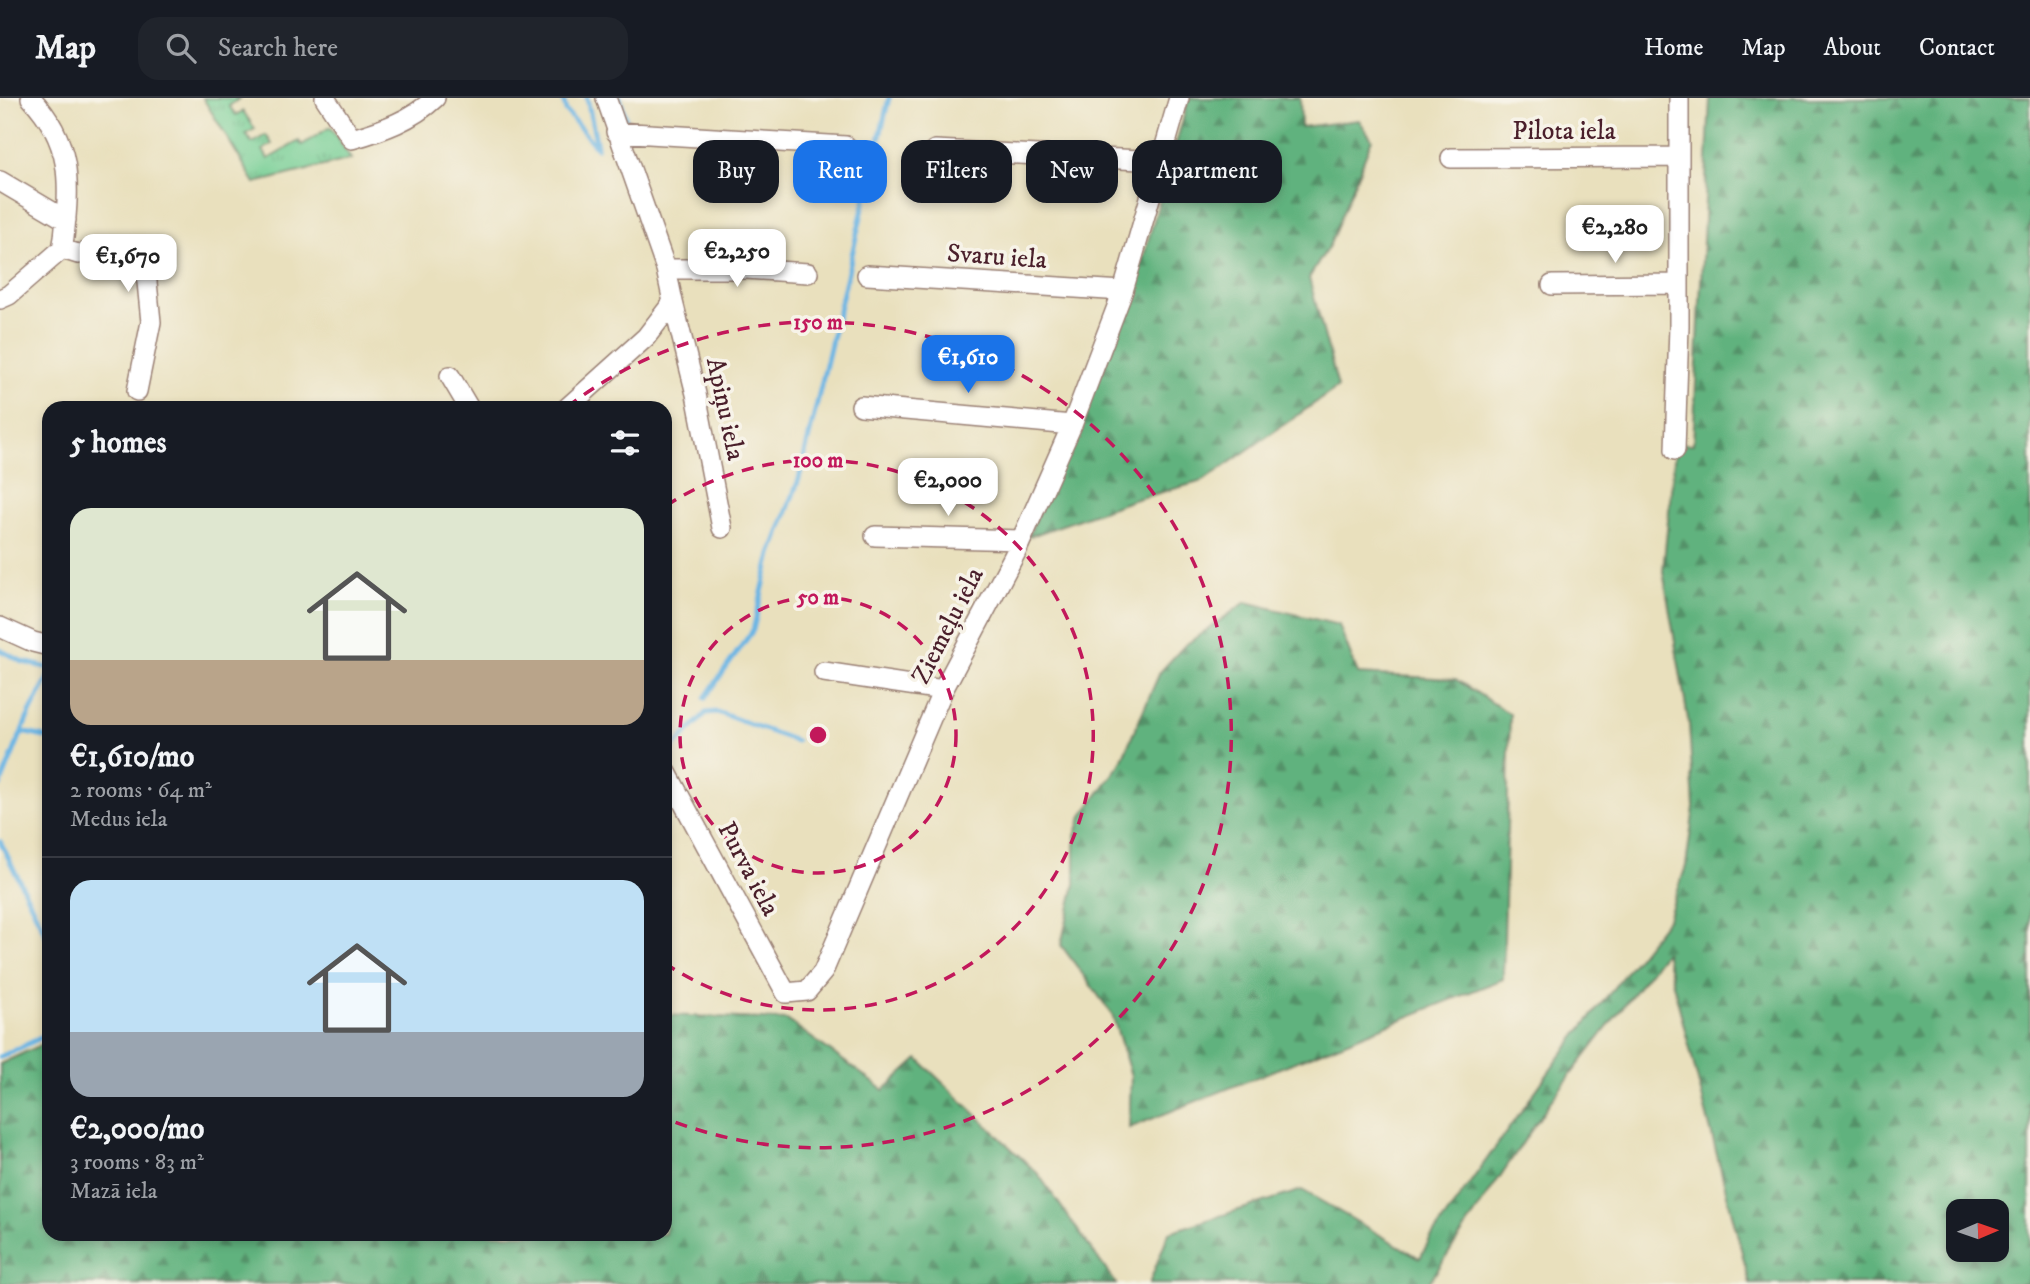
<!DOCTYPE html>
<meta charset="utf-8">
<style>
body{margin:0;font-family:"IM FELL DW Pica",serif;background:#20242c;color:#f1f3f6;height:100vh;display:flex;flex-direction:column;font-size:26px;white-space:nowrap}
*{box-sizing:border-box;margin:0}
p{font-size:23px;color:#9ea1a6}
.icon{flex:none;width:38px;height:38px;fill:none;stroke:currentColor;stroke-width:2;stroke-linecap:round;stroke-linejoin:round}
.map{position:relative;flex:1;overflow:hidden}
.details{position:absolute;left:42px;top:303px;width:630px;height:840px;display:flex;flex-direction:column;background:#171b24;border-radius:21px;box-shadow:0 4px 10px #0003}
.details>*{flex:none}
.banner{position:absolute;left:693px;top:42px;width:665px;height:63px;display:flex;gap:14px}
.needle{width:46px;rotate:88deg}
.controls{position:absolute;left:1946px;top:1101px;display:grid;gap:14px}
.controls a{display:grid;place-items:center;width:63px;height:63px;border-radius:14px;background:#171b24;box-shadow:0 4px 10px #0003;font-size:35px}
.price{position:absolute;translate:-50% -60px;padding:0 16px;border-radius:14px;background:#fff;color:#222;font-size:23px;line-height:46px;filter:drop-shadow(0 2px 4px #0008)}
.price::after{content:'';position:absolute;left:50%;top:42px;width:21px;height:16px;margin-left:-10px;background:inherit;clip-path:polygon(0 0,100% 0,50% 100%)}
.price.current{background:#1a73e8;color:#fff}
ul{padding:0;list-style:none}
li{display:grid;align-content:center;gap:14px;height:371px;padding:0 28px}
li+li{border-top:2px solid #363941}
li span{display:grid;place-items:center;height:217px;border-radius:21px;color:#555}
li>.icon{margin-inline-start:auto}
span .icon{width:126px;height:126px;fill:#fffc;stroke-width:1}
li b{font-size:30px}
h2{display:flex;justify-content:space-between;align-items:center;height:84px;padding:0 28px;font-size:30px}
.pill{padding:0 24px;border-radius:21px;background:#171b24;box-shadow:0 4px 10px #0003;font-size:24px;line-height:63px}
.pill.current{background:#1a73e8;color:#fff}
header{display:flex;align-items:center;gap:42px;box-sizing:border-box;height:98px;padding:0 35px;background:#171b24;border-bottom:2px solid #363941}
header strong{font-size:33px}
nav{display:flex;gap:38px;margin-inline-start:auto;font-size:24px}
.search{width:490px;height:63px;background:#20242c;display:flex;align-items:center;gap:18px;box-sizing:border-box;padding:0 24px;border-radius:21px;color:#9ea1a6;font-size:26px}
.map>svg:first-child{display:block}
.grass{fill:url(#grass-tufts);stroke:#607760;stroke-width:2}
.forest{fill:url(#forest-firs);stroke:#566854;stroke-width:2;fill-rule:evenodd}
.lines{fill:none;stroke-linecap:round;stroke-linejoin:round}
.stream{stroke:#6bb5e4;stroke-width:5}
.minor-casing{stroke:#9a8074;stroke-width:22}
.minor{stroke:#fff;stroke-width:19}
.ring{fill:none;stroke:#c2185b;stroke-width:3.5;stroke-dasharray:12 9}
.labels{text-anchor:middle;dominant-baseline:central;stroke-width:7;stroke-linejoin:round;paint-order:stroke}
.street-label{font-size:26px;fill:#4a1f2b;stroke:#f7f3e8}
.centre{fill:#c2185b;stroke:#f7f3e8;stroke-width:3.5}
.ring-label{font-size:21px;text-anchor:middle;font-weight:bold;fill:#c2185b;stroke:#f7f3e8;stroke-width:7;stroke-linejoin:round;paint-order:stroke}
</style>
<header>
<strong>Map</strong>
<div class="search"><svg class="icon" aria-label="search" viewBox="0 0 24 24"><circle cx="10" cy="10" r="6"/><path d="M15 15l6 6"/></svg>Search here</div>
<nav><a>Home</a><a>Map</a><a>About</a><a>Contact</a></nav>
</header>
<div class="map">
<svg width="2030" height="1186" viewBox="0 0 2030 1186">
<defs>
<pattern id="grass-tufts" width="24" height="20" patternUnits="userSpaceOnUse" patternTransform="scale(1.75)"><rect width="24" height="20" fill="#77cf95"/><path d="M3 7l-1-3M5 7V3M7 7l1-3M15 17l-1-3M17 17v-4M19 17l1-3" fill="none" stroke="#68b181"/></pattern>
<pattern id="forest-firs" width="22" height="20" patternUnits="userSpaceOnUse" patternTransform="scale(1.75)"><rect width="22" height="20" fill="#61b27e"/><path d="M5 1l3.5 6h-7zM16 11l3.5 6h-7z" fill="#529067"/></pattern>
</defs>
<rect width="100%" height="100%" fill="#f7f3e8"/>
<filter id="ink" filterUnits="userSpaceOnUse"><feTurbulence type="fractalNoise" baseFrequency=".0143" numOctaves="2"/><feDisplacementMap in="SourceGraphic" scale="14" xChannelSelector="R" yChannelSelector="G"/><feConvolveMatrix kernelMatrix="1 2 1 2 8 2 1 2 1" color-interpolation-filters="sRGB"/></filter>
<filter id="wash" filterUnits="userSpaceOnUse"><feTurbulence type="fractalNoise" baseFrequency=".00686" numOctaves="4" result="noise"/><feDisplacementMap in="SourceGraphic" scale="28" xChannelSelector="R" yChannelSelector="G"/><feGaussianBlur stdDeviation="1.57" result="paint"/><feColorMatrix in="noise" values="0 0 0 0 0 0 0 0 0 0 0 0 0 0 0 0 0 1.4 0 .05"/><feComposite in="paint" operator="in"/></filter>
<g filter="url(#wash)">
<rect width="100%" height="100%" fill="#e9e0bd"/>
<path class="grass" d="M203 0H240L229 8 236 17 243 13 255 31 246 36 252 45 266 37 272 46 263 52 268 61 299 43 302 47 330 29 351 61 255 85Z"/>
<path class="forest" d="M1189 0H1300L1301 29 1359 22 1372 41 1330 146 1309 180 1338 289 1203 383 1133 402 1028 439 1130 206Z
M1710 0H2030V1186H1750L1665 854 1550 1004 1428 1186H1149L1169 1134 1302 1092 1420 1160 1430 1141 1559 960 1668 820 1686 768 1694 709 1689 627 1663 473 1675 352 1671 345 1693 346ZM1958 1113H1997V1152H1958Z
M1246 504 1339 527 1358 576 1455 581 1510 616 1503 881 1129 1030 1131 978 1112 916 1061 847 1075 786V738L1082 718 1120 666 1160 574 1184 548Z
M665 917 787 922 884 992 918 961 1038 1076 1116 1186H0V966L49 943V1136H665Z"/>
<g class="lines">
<path class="stream" d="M563 0 566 13 597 50
M587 0 597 48
M620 0 627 25
M0 552 23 564 49 570
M705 600 753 532 771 456 799 381 889 0
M22 634 49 640
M666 657 706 615 717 614 796 643
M0 688 27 621 49 578
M0 743 49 843
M0 959 49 936"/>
</g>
</g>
<g filter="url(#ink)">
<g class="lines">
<g class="minor-casing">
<path id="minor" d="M325 0 352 41C383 32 412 22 435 0
M616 34 846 48
M935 52 1161 63
M1451 60 1677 59
M0 83 66 122
M62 151 78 156 139 149 146 174 151 224 137 293
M666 171H746L808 175
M867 177 1123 193
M1552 187 1679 186
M0 201 9 197 62 151 64 140C70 83 72 44 31 0
M673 204 696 296 722 430
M450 278 469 310
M861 308 1072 327
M567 310 646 239 673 204 666 171 606 0
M1675 352 1679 228V0
M875 438 1021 442
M0 529 33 544 49 548
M824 574 943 592
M665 671 786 895 807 893 823 874 943 592 1016 454 1072 327 1123 193 1179 0"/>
</g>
<use href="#minor" class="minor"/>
</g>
</g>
<g class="ring">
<circle cx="818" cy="637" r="138"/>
<path d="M666 408A275 275 0 1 1 666 866"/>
<path d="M567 309A413 413 0 1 1 667 1021"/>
</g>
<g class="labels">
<g class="street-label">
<text x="1564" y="33">Pilota iela</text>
<text transform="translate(997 159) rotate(4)">Svaru iela</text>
<text transform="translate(725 311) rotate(78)">Apiņu iela</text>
<text transform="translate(948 528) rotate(-63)">Ziemeļu iela</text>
<text transform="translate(748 771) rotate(62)">Purva iela</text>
</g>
</g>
<circle cx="818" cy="637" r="10" class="centre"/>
<g class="ring-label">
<text x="818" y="231">150 m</text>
<text x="818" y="369">100 m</text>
<text x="818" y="506">50 m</text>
</g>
</svg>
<div class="controls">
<a><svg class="needle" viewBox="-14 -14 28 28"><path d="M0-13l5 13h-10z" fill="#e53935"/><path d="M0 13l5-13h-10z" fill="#9ea1a6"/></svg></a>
</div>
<b class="price" style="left:1615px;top:167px">€2,280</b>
<b class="price" style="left:737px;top:191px">€2,250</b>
<b class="price" style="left:128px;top:196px">€1,670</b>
<b class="price current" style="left:968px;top:297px">€1,610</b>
<b class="price" style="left:948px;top:420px">€2,000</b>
<div class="banner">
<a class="pill">Buy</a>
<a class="pill current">Rent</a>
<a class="pill">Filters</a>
<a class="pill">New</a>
<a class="pill">Apartment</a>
</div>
<section class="details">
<h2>5 homes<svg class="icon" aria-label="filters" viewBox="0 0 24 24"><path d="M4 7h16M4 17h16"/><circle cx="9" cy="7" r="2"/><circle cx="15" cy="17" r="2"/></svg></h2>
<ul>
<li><span style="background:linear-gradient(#dfe7d0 70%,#b9a48a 0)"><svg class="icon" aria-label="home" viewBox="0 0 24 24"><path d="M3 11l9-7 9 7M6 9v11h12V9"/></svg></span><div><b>€1,610/mo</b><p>2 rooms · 64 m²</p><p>Medus iela</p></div></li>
<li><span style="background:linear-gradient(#bfe0f5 70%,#9aa5b1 0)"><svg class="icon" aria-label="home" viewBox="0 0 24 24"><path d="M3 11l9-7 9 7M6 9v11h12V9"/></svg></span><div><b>€2,000/mo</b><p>3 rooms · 83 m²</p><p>Mazā iela</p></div></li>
</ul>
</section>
</div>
